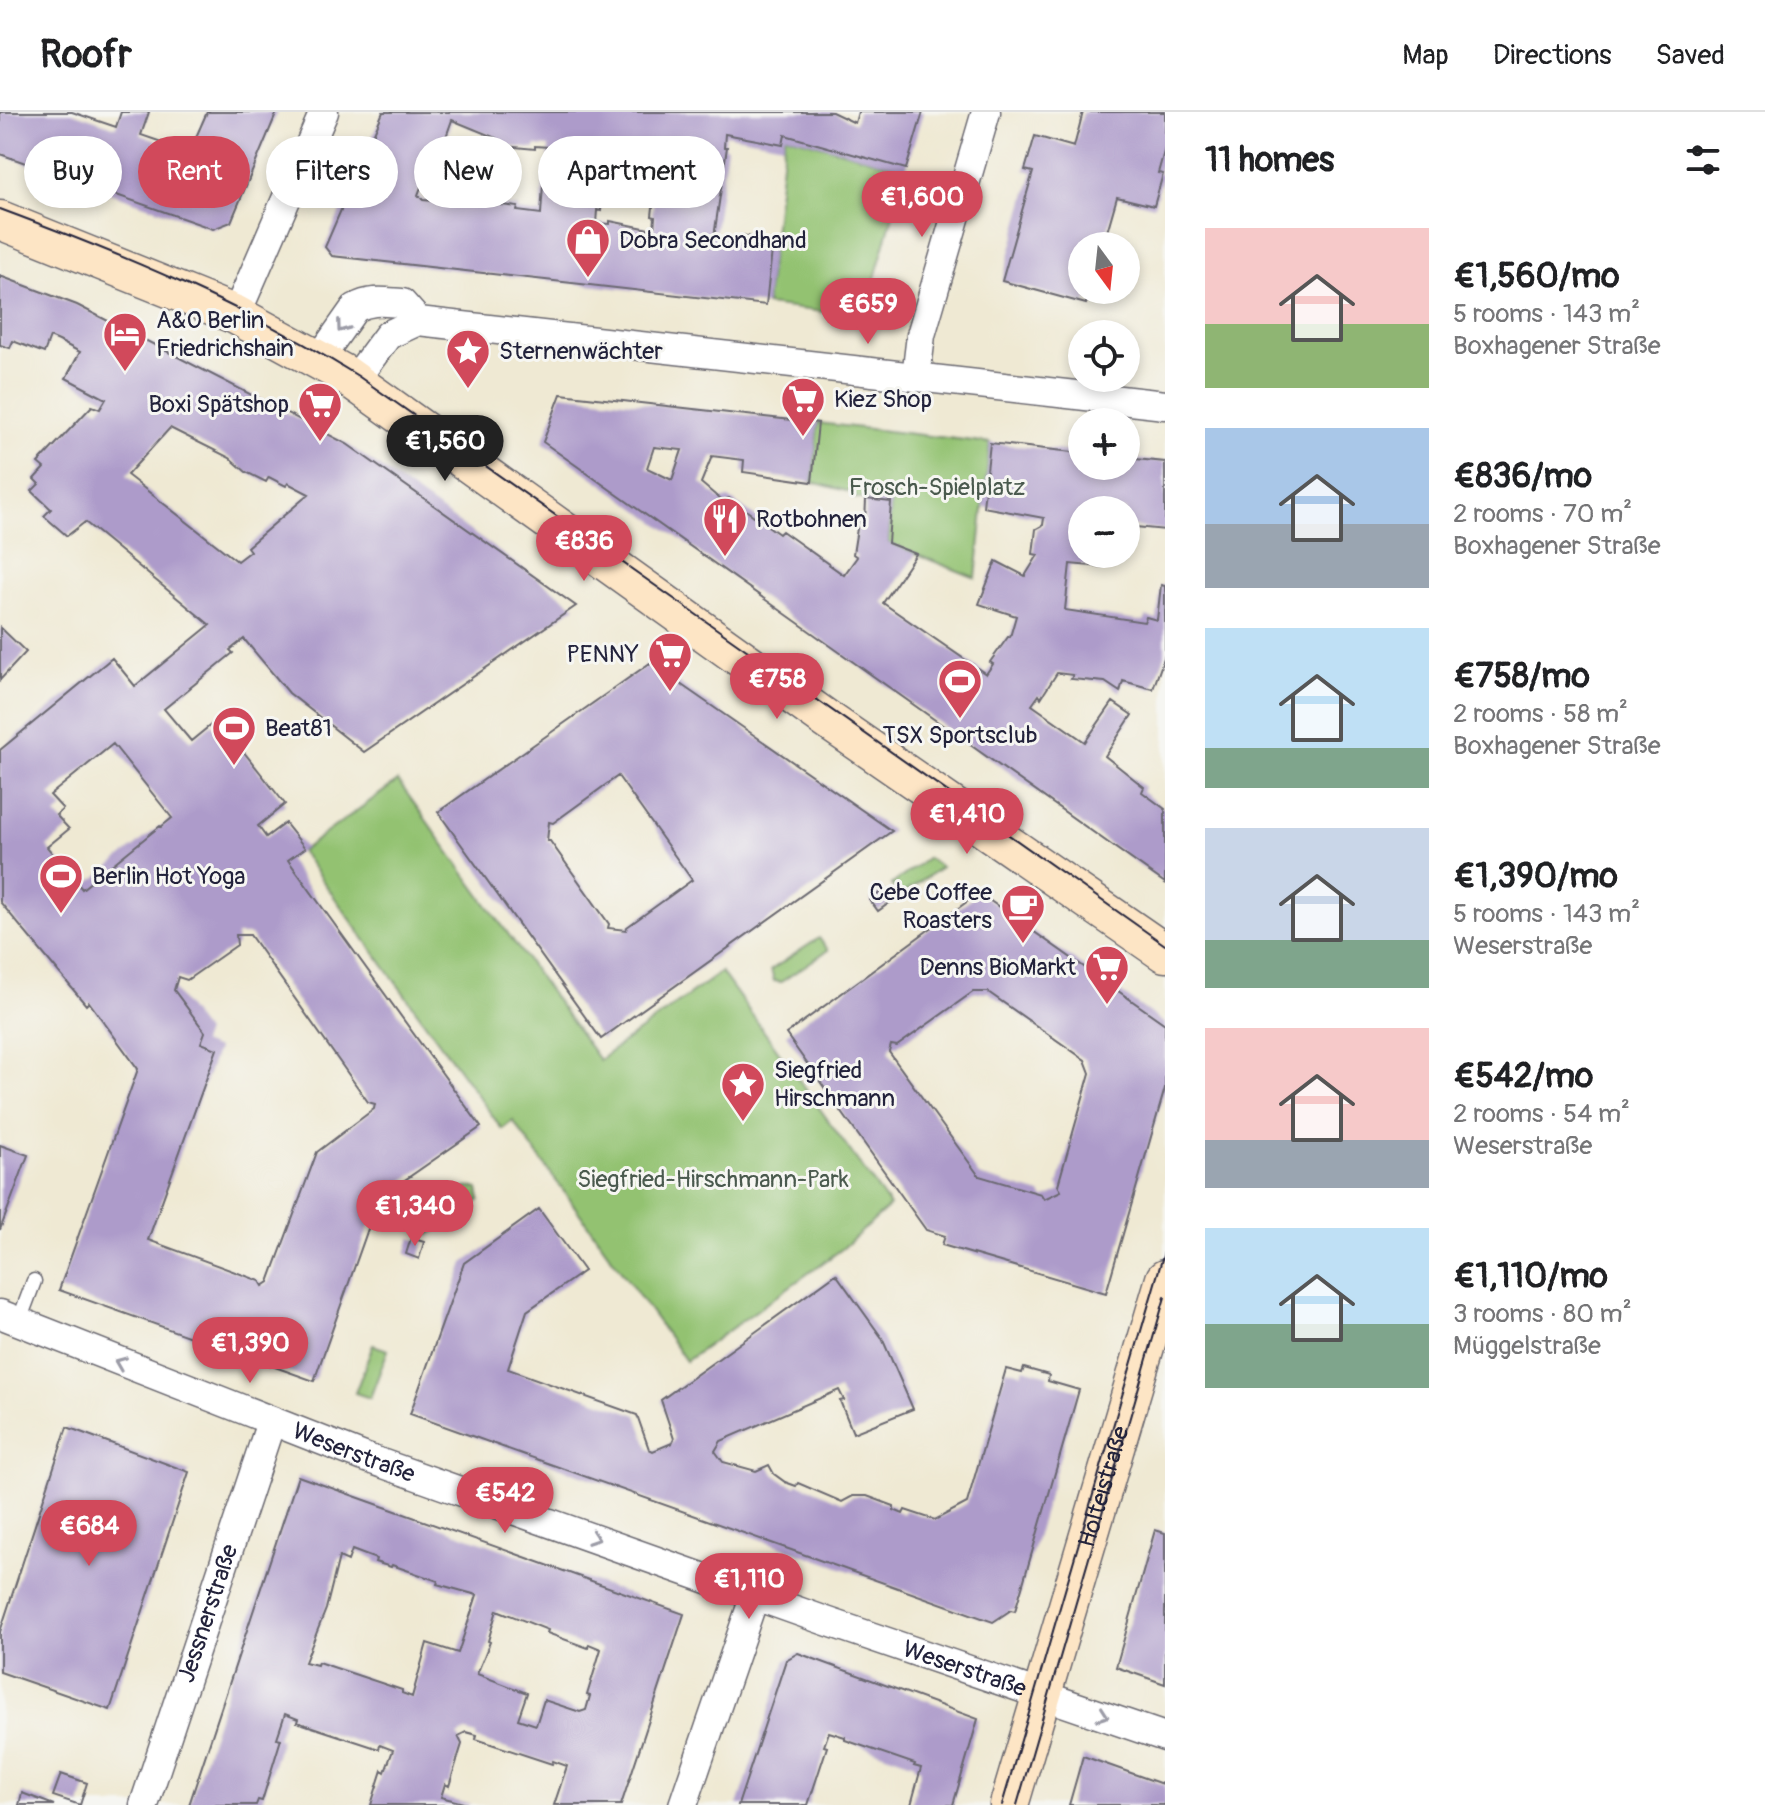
<!DOCTYPE html>
<meta charset="utf-8">
<style>
body{margin:0;font-family:Pangolin,sans-serif;background:#f6f6f6;color:#202124;height:100vh;display:flex;flex-direction:column;font-size:30px;white-space:nowrap}
*{box-sizing:border-box;margin:0}
p{font-size:26px;color:#757577}
.icon{flex:none;width:44px;height:44px;fill:none;stroke:currentColor;stroke-width:2;stroke-linecap:round;stroke-linejoin:round}
.map{position:relative;flex:1;overflow:hidden}
.sheet{display:flex;flex-direction:column;background:#fff;width:600px}
.sheet>*{flex:none}
.banner{position:absolute;left:24px;top:24px;width:760px;height:72px;display:flex;gap:16px}
.needle{width:52px;rotate:165deg}
.tools{position:absolute;left:1068px;top:120px;display:grid;gap:16px}
.tools a{display:grid;place-items:center;width:72px;height:72px;border-radius:50%;background:#fff;box-shadow:0 4px 12px #0003;font-size:40px}
.price{position:absolute;translate:-50% -68px;padding:0 18px;border-radius:28px;background:#d1495b;color:#fff;font-size:26px;line-height:52px;filter:drop-shadow(0 2px 4px #0008)}
.price::after{content:'';position:absolute;left:50%;top:48px;width:24px;height:18px;margin-left:-12px;background:inherit;clip-path:polygon(0 0,100% 0,50% 100%)}
.price.on{background:#222;color:#fff}
ul{padding:0;list-style:none}
li{display:flex;align-items:center;gap:24px;height:200px;padding:0 40px}
li span{display:grid;place-items:center;flex:none;width:224px;height:160px;border-radius:0px;color:#555}
li>.icon{margin-inline-start:auto}
span .icon{width:96px;height:96px;fill:#fffc;stroke-width:1}
li b{font-size:34px}
h2{display:flex;justify-content:space-between;align-items:center;height:96px;padding:0 40px;font-size:34px}
.chip{padding:0 28px;border-radius:36px;background:#fff;box-shadow:0 4px 12px #0003;font-size:28px;line-height:72px}
.chip.on{background:#d1495b;color:#fff}
header{display:flex;align-items:center;gap:48px;box-sizing:border-box;height:112px;padding:0 40px;background:#fff;border-bottom:2px solid #e0e0e0}
header strong{font-size:38px}
nav{display:flex;gap:44px;margin-inline-start:auto;font-size:28px}
main{display:flex;flex:1;min-height:0}
.map>svg:first-child{display:block}
.green{fill:#93c271;stroke:#5a7256;stroke-width:2}
.building{fill:#ad9bca;fill-rule:evenodd}
.lines{fill:none;stroke-linecap:round;stroke-linejoin:round}
.lane-casing{stroke:#6a6870;stroke-width:17}
.street-casing{stroke:#6a6870;stroke-width:31}
.secondary-casing{stroke:#6a6870;stroke-width:41}
.lane{stroke:#fff;stroke-width:14}
.street{stroke:#fff;stroke-width:28}
.secondary{stroke:#fde5c5;stroke-width:38}
.tram{stroke:#22223b;stroke-width:2}
.oneway{stroke:#9c9ca7}
.labels{text-anchor:middle;dominant-baseline:central;stroke-width:6;stroke-linejoin:round;paint-order:stroke}
.poi-label{font-size:24px;fill:#22223b;stroke:#f6f6f2;text-anchor:start}
.park-label{font-size:24px;fill:#4a5a4e;stroke:#f6f6f2}
.street-label{font-size:24px;fill:#22223b;stroke:#f6f6f2}
</style>
<header>
<strong>Roofr</strong>
<nav><a>Map</a><a>Directions</a><a>Saved</a></nav>
</header>
<main>
<div class="map">
<svg width="1165" height="1693" viewBox="0 0 1165 1693">
<rect width="100%" height="100%" fill="#f6f6f2"/>
<filter id="ink" filterUnits="userSpaceOnUse"><feTurbulence type="fractalNoise" baseFrequency=".0125" numOctaves="2"/><feDisplacementMap in="SourceGraphic" scale="16" xChannelSelector="R" yChannelSelector="G"/><feConvolveMatrix kernelMatrix="1 2 1 2 8 2 1 2 1" color-interpolation-filters="sRGB"/></filter>
<filter id="wash" filterUnits="userSpaceOnUse"><feTurbulence type="fractalNoise" baseFrequency=".006" numOctaves="4" result="noise"/><feDisplacementMap in="SourceGraphic" scale="32" xChannelSelector="R" yChannelSelector="G"/><feGaussianBlur stdDeviation="1.8" result="paint"/><feColorMatrix in="noise" values="0 0 0 0 0 0 0 0 0 0 0 0 0 0 0 0 0 1.4 0 .05"/><feComposite in="paint" operator="in"/></filter>
<g filter="url(#wash)">
<rect width="100%" height="100%" fill="#efe9d3"/>
<path class="green" d="M785 23 906 57 864 205 766 193Z
M818 311 990 331 976 466 888 431 891 390 855 386 854 381 812 370Z
M398 669 599 948 721 860 890 1094 842 1137 686 1249 513 1009 502 1017 301 739Z
M928 746 941 755 900 784 891 773Z
M819 826 828 838 781 870 774 869 771 858Z
M471 1075 478 1077 480 1088 429 1123 413 1116 465 1076Z
M373 1233 388 1238 370 1286 355 1281Z"/>
<g id="blocks">
<path class="building" d="M0 0H72L116 15 121 0H149L141 23 176 35 175 40 191 44 196 34 193 32 207 0H277L231 110 213 117 0 42Z
M383 0H832L855 11 858 0H923L906 57 785 23 783 33 725 22 724 35H727L714 125 740 129 741 123 773 129 766 193 332 144 325 135ZM452 8 496 26 494 33 535 37V34L549 35 547 57H544L541 102 517 99 518 95 435 85 434 89 423 88 418 83 426 62 428 63 436 44 439 45ZM608 46 656 51 661 55 659 69 656 68 652 104 655 105 654 118 610 109V112L596 111 597 98 601 99 603 62H600L601 50Z
M1083 0H1165V36L1158 61 1163 62 1154 94 1117 85 1103 134H1082V178H1090L1086 192 1002 169 1033 60 1025 58 1035 24 1074 35Z
M0 164 77 193 347 332 576 494 364 640 289 581 244 527 230 538 233 541 164 597 191 629 212 612 218 619 224 615 285 692 258 714 266 725 285 711 305 736 288 748 481 1015 379 1086 314 1269 59 1178 138 957 89 890 86 893 0 790V638L112 546 135 574 210 513 85 410 67 424 44 404 51 397 32 379 39 372 34 367 44 356 38 351 92 294 100 297 106 287 66 266 80 240 59 229 50 225 44 241 13 229 10 236 0 233ZM170 316 230 346 246 360 266 370 269 365 286 374 288 371 309 382 247 435 250 439 237 449 127 363ZM113 632 172 706 161 715 160 714 82 777 47 735 69 717 56 703 63 697 50 683ZM236 823H250L368 990 375 992 374 997 317 1040 269 1170 263 1174 260 1169 148 1128 217 937 201 931 205 920 174 878 178 865 187 868 237 833Z
M561 282 818 311 812 370 743 360 744 348 712 344 701 371 721 388 729 386 779 422 782 419 844 463 857 445 853 442 858 410 865 411 866 387 891 390 888 431 916 442 883 491 986 562 993 552 990 550 1008 525H1010L1016 504 979 492 996 449 1025 464 1038 443 1033 442 1036 417 1043 413 1044 406 983 395 990 331 1082 341V354H1126V346L1165 350V418L1126 414V398H1082V442H1103L1102 455 1070 452 1065 498 1144 510 1146 505 1157 508 1161 473 1165 474V543L1153 577 1123 569 1120 580 1105 570 1071 567 1073 563 1057 561 1041 586 1039 583 1032 593 1085 630 1113 590 1132 603 1105 644 1144 675 1142 680 1165 697V771L543 330ZM654 335 682 338 672 368 647 356Z
M0 515 26 540 0 568Z
M650 551 892 719 601 927 438 700ZM618 664 692 768 627 815 626 818 608 816 609 812 550 729H547L549 710 553 711Z
M884 778 892 789 878 799 870 788Z
M979 781 1165 912V976L1106 1181 942 1133 945 1124 926 1118 786 922ZM973 880H988L1085 948 1090 961 1058 1073 1061 1079 1044 1087 1041 1082 979 1064 889 940 891 933 897 934Z
M0 1033 28 1043 0 1118Z
M539 1097 584 1159 527 1199 508 1257 637 1303 649 1337 653 1339 672 1331 674 1327 661 1288 836 1162 882 1226 913 1297 853 1321 840 1289 844 1288 839 1278 721 1329 715 1339 723 1350 756 1359 769 1353 774 1362 785 1370 796 1374 798 1371 842 1390 853 1384H867L894 1394V1398L903 1402 905 1398 935 1408 967 1391 1006 1257 1022 1261 1024 1256 1049 1263 1048 1269 1079 1278 1015 1499 1011 1498 993 1510 410 1302 464 1151Z
M411 1126 424 1130 419 1147 406 1142Z
M67 1315 189 1360 110 1598 0 1560V1520Z
M298 1364 684 1502 621 1693H554L567 1654 553 1649 552 1652 476 1627 477 1623 466 1620 458 1624 462 1632 449 1674 445 1672 441 1685 471 1693H371L382 1658 385 1660 393 1638 380 1633 379 1637 297 1610 298 1607 285 1602 277 1626 281 1627 262 1689 258 1688 256 1693H189ZM352 1438 376 1447 375 1450 391 1455 392 1453 438 1469 437 1472 477 1483 458 1541 427 1531 412 1585 402 1581V1578L318 1550 317 1553 305 1550 326 1497 339 1445 348 1449ZM497 1498 548 1518 547 1521 588 1536 589 1532 601 1537 587 1583 590 1584 586 1598 580 1600 544 1588 536 1613 518 1607 527 1581 477 1562 490 1530 488 1529Z
M1155 1418 1165 1421V1572L1116 1555Z
M798 1541 978 1607 953 1693H911L921 1656 914 1654 915 1652 845 1628V1625L829 1620 824 1634 827 1635 808 1693H738L786 1548Z
M1083 1644 1165 1673V1693H1069Z
M61 1662 87 1671 80 1693 53 1684Z
M22 1681 54 1693H19Z"/>
</g>
</g>
<g filter="url(#ink)">
<use href="#blocks" fill-opacity="0" stroke="#6a6870" stroke-width="2"/>
<g class="lines">
<g class="lane-casing">
<path id="lane" d="M19 1209 34 1169"/>
</g>
<g class="street-casing">
<g id="street">
<path d="M236 203 324 0"/>
<path d="M319 247 355 196C371 187 385 190 402 191L418 209"/>
<path d="M916 265 921 223 986 0"/>
<path d="M354 269 388 223 418 209 1165 293"/>
<path id="s1" d="M0 1202 364 1345 823 1508 1165 1625"/>
<path id="s2" d="M144 1693 271 1310"/>
<path d="M683 1693 755 1483"/>
</g>
</g>
<g class="secondary-casing">
<g id="secondary">
<path d="M0 108 236 203 344 262 826 607 1165 841"/>
<path id="s3" d="M1009 1693 1165 1167"/>
</g>
</g>
<use href="#lane" class="lane"/>
<use href="#street" class="street"/>
<use href="#secondary" class="secondary"/>
<path class="tram" d="M0 97C124 143 246 194 358 264L1165 833
M1002 1693 1165 1137
M1017 1693 1165 1185"/>
</g>
<defs><path id="oneway-chevron" d="M-2-3.5L2.5 0L-2 3.5" fill="none" stroke-width="1.6" stroke-linecap="round" stroke-linejoin="round" transform="scale(2)"/></defs>
<g class="oneway">
<use href="#oneway-chevron" transform="translate(342 215) rotate(126)"/>
<use href="#oneway-chevron" transform="translate(120 1251) rotate(-158)"/>
<use href="#oneway-chevron" transform="translate(594 1426) rotate(19)"/>
<use href="#oneway-chevron" transform="translate(1103 1603) rotate(20)"/>
</g>
</g>
<defs>
<g id="shop-pin" transform="scale(2.3)"><path d="M0 17L-7.5 6A9.5 9.5 0 1 1 7.5 6Z" fill="#d1495b" stroke="#f6f6f2"/><path d="M-5-2.5h2.3a2.7 3.5 0 0 1 5.4 0H5L5.5 6h-11ZM-1.5-2.5h3a1.5 2.3 0 0 0-3 0Z" fill="#fff"/></g>
<g id="hotel-pin" transform="scale(2.3)"><path d="M0 17L-7.5 6A9.5 9.5 0 1 1 7.5 6Z" fill="#d1495b" stroke="#f6f6f2"/><path d="M-6-4.5h1.5V1H6V5H4.5V3h-9V5H-6ZM-4 0a1.8 1.8 0 1 1 3.6 0ZM.5 0V-2.5h3Q6-2.5 6 0Z" fill="#fff"/></g>
<g id="sight-pin" transform="scale(2.3)"><path d="M0 17L-7.5 6A9.5 9.5 0 1 1 7.5 6Z" fill="#d1495b" stroke="#f6f6f2"/><path d="M0-6L1.8-2.2L6-1.7L2.9 1.2L3.7 5.4L0 3.3L-3.7 5.4L-2.9 1.2L-6-1.7L-1.8-2.2Z" fill="#fff"/></g>
<g id="supermarket-pin" transform="scale(2.3)"><path d="M0 17L-7.5 6A9.5 9.5 0 1 1 7.5 6Z" fill="#d1495b" stroke="#f6f6f2"/><path d="M-6-5.5h2.5l.6 2H6L4.5 2H-2.5L-4.4-4H-6ZM-1.5 3.2a1.3 1.3 0 1 0 .1 0ZM3 3.2a1.3 1.3 0 1 0 .1 0Z" fill="#fff"/></g>
<g id="restaurant-pin" transform="scale(2.3)"><path d="M0 17L-7.5 6A9.5 9.5 0 1 1 7.5 6Z" fill="#d1495b" stroke="#f6f6f2"/><path d="M-5-6h1v4h1v-4h1v4h1v-4h1v5L-1.5 .5V6h-2V.5L-5-1ZM5-6V6H3V1.5H1.5Q1.5-4 5-6Z" fill="#fff"/></g>
<g id="stadium-pin" transform="scale(2.3)"><path d="M0 17L-7.5 6A9.5 9.5 0 1 1 7.5 6Z" fill="#d1495b" stroke="#f6f6f2"/><path d="M0-5a6.5 5 0 1 0 0 10a6.5 5 0 1 0 0-10ZM-3.5-1.8h7v3.6h-7Z" fill="#fff"/></g>
<g id="cafe-pin" transform="scale(2.3)"><path d="M0 17L-7.5 6A9.5 9.5 0 1 1 7.5 6Z" fill="#d1495b" stroke="#f6f6f2"/><path d="M-5.5-4.5H6V0H3Q3 3.5 0 3.5H-2.5Q-5.5 3.5-5.5 0ZM3-3.2v2h1.7v-2ZM-6 4.5H4V6H-6Z" fill="#fff"/></g>
</defs>
<g fill-rule="evenodd">
<use href="#shop-pin" x="588" y="128"/>
<use href="#hotel-pin" x="125" y="222"/>
<use href="#sight-pin" x="468" y="239"/>
<use href="#supermarket-pin" x="803" y="287"/>
<use href="#supermarket-pin" x="320" y="292"/>
<use href="#restaurant-pin" x="725" y="407"/>
<use href="#supermarket-pin" x="670" y="542"/>
<use href="#stadium-pin" x="960" y="569"/>
<use href="#stadium-pin" x="234" y="616"/>
<use href="#stadium-pin" x="61" y="764"/>
<use href="#cafe-pin" x="1023" y="794"/>
<use href="#supermarket-pin" x="1107" y="855"/>
<use href="#sight-pin" x="743" y="972"/>
</g>
<g class="labels">
<g class="poi-label">
<text x="619" y="128">Dobra Secondhand</text>
<text x="156" y="208">A&amp;O Berlin<tspan x="156" dy="28">Friedrichshain</tspan></text>
<text x="499" y="239">Sternenwächter</text>
<text x="834" y="287">Kiez Shop</text>
<text x="289" y="292" text-anchor="end">Boxi Spätshop</text>
<text x="756" y="407">Rotbohnen</text>
<text x="639" y="542" text-anchor="end">PENNY</text>
<text x="265" y="616">Beat81</text>
<text x="960" y="623" text-anchor="middle">TSX Sportsclub</text>
<text x="92" y="764">Berlin Hot Yoga</text>
<text x="992" y="780" text-anchor="end">Cebe Coffee<tspan x="992" dy="28">Roasters</tspan></text>
<text x="1076" y="855" text-anchor="end">Denns BioMarkt</text>
<text x="774" y="958">Siegfried<tspan x="774" dy="28">Hirschmann</tspan></text>
</g>
<g class="park-label">
<text x="937" y="375">Frosch-Spielplatz</text>
<text x="713" y="1067">Siegfried-Hirschmann-Park</text>
</g>
<g class="street-label">
<text stroke="none"><textPath href="#s1" startOffset="380">Weserstraße</textPath></text>
<text stroke="none"><textPath href="#s3" startOffset="332">Holteistraße</textPath></text>
<text stroke="none"><textPath href="#s2" startOffset="202">Jessnerstraße</textPath></text>
<text stroke="none"><textPath href="#s1" startOffset="1028">Weserstraße</textPath></text>
</g>
</g>
</svg>
<div class="tools">
<a><svg class="needle" viewBox="-14 -14 28 28"><path d="M0-13l5 13h-10z" fill="#e53935"/><path d="M0 13l5-13h-10z" fill="#757577"/></svg></a>
<a><svg class="icon" aria-label="locate" viewBox="0 0 24 24"><circle cx="12" cy="12" r="6"/><path d="M12 2v4M12 18v4M2 12h4M18 12h4"/></svg></a>
<a>+</a>
<a>−</a>
</div>
<b class="price" style="left:922px;top:127px">€1,600</b>
<b class="price" style="left:868px;top:234px">€659</b>
<b class="price on" style="left:445px;top:371px">€1,560</b>
<b class="price" style="left:584px;top:471px">€836</b>
<b class="price" style="left:777px;top:609px">€758</b>
<b class="price" style="left:967px;top:744px">€1,410</b>
<b class="price" style="left:415px;top:1136px">€1,340</b>
<b class="price" style="left:250px;top:1273px">€1,390</b>
<b class="price" style="left:505px;top:1423px">€542</b>
<b class="price" style="left:89px;top:1456px">€684</b>
<b class="price" style="left:749px;top:1509px">€1,110</b>
<div class="banner">
<a class="chip">Buy</a>
<a class="chip on">Rent</a>
<a class="chip">Filters</a>
<a class="chip">New</a>
<a class="chip">Apartment</a>
</div>
</div>
<section class="sheet">
<h2>11 homes<svg class="icon" aria-label="filters" viewBox="0 0 24 24"><path d="M4 7h16M4 17h16"/><circle cx="9" cy="7" r="2"/><circle cx="15" cy="17" r="2"/></svg></h2>
<ul>
<li><span style="background:linear-gradient(#f6c9c9 60%,#8fb573 0)"><svg class="icon" aria-label="home" viewBox="0 0 24 24"><path d="M3 11l9-7 9 7M6 9v11h12V9"/></svg></span><div><b>€1,560/mo</b><p>5 rooms · 143 m²</p><p>Boxhagener Straße</p></div></li>
<li><span style="background:linear-gradient(#a9c7e8 60%,#9aa5b1 0)"><svg class="icon" aria-label="home" viewBox="0 0 24 24"><path d="M3 11l9-7 9 7M6 9v11h12V9"/></svg></span><div><b>€836/mo</b><p>2 rooms · 70 m²</p><p>Boxhagener Straße</p></div></li>
<li><span style="background:linear-gradient(#bfe0f5 75%,#7fa58c 0)"><svg class="icon" aria-label="home" viewBox="0 0 24 24"><path d="M3 11l9-7 9 7M6 9v11h12V9"/></svg></span><div><b>€758/mo</b><p>2 rooms · 58 m²</p><p>Boxhagener Straße</p></div></li>
<li><span style="background:linear-gradient(#c9d6e8 70%,#7fa58c 0)"><svg class="icon" aria-label="home" viewBox="0 0 24 24"><path d="M3 11l9-7 9 7M6 9v11h12V9"/></svg></span><div><b>€1,390/mo</b><p>5 rooms · 143 m²</p><p>Weserstraße</p></div></li>
<li><span style="background:linear-gradient(#f6c9c9 70%,#9aa5b1 0)"><svg class="icon" aria-label="home" viewBox="0 0 24 24"><path d="M3 11l9-7 9 7M6 9v11h12V9"/></svg></span><div><b>€542/mo</b><p>2 rooms · 54 m²</p><p>Weserstraße</p></div></li>
<li><span style="background:linear-gradient(#bfe0f5 60%,#7fa58c 0)"><svg class="icon" aria-label="home" viewBox="0 0 24 24"><path d="M3 11l9-7 9 7M6 9v11h12V9"/></svg></span><div><b>€1,110/mo</b><p>3 rooms · 80 m²</p><p>Müggelstraße</p></div></li>
</ul>
</section>
</main>
